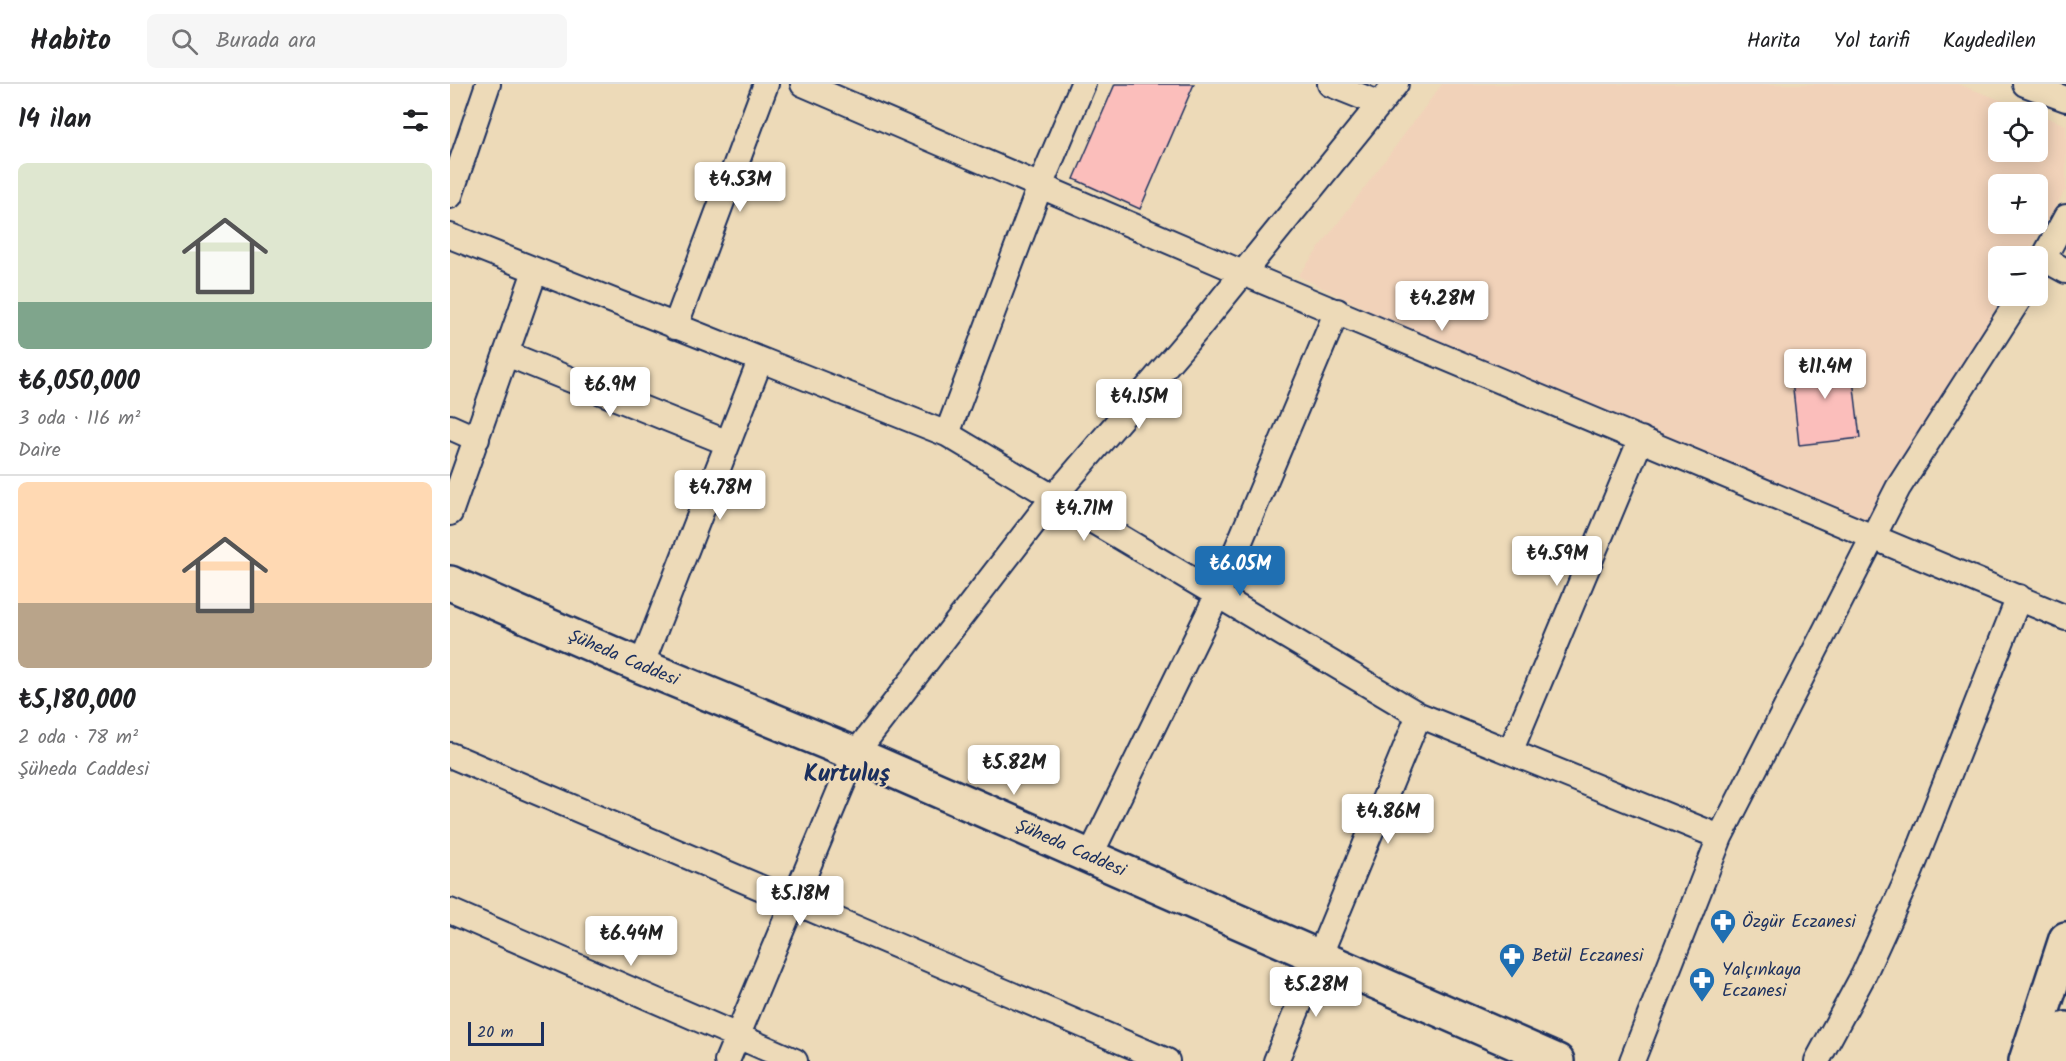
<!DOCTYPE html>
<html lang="tr">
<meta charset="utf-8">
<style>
body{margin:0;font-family:Kalam,sans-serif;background:#f6f6f6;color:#202124;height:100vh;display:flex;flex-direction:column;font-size:22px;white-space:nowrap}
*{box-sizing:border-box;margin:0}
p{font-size:20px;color:#757577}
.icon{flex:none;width:33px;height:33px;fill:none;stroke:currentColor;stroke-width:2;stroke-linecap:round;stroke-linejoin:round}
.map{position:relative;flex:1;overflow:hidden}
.side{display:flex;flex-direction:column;background:#fff;width:450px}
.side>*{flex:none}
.tools{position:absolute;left:1538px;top:18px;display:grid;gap:12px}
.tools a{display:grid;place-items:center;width:60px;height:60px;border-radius:9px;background:#fff;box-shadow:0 3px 15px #0003;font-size:30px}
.scale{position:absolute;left:18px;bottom:15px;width:76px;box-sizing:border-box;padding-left:6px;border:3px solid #1b2f5e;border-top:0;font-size:16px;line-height:21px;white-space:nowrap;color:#1b2f5e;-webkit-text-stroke:4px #eddab8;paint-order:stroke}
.price{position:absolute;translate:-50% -51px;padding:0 14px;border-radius:6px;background:#fff;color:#222;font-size:20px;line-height:39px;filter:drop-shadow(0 2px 3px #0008)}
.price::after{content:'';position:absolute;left:50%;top:36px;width:18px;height:14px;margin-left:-9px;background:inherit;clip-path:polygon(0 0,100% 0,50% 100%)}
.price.selected{background:#1f6fb2;color:#fff}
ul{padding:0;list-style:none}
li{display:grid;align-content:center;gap:12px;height:318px;padding:0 18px}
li+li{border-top:2px solid #e0e0e0}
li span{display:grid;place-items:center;height:186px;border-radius:9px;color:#555}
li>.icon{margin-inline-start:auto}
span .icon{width:108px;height:108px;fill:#fffc;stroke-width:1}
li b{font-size:26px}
h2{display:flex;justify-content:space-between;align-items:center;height:72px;padding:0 18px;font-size:26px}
header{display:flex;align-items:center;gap:36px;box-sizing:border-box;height:84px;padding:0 30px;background:#fff;border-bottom:2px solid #e0e0e0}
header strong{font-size:28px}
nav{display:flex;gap:33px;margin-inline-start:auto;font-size:21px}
.search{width:420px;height:54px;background:#f6f6f6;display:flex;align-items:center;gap:15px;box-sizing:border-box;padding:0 21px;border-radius:9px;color:#757577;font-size:22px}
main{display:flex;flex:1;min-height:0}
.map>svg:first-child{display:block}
.built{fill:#f1d2b9;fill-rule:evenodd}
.building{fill:#fbbebb;stroke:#1b2f5e;stroke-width:1.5}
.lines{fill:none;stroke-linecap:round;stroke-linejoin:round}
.street-casing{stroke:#1b2f5e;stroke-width:28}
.secondary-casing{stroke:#1b2f5e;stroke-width:38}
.street{stroke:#eddab8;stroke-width:24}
.secondary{stroke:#eddab8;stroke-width:33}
.labels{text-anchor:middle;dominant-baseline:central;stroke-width:4.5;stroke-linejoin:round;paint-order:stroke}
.street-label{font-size:18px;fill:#1b2f5e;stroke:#eddab8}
.poi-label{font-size:18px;fill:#1b2f5e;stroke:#eddab8;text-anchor:start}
.district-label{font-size:24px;font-weight:bold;fill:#1b2f5e;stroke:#eddab8}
</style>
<header>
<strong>Habito</strong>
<div class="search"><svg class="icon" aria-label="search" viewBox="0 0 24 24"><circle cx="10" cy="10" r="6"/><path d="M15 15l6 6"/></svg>Burada ara</div>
<nav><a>Harita</a><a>Yol tarifi</a><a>Kaydedilen</a></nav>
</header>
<main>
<section class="side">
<h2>14 ilan<svg class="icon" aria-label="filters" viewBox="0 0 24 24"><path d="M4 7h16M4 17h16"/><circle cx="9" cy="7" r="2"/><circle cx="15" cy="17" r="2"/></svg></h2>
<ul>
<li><span style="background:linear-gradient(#dfe7d0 75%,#7fa58c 0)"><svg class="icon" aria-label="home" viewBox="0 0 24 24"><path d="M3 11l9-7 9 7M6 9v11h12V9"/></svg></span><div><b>₺6,050,000</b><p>3 oda · 116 m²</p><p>Daire</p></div></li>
<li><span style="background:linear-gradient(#ffd9b3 65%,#b9a48a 0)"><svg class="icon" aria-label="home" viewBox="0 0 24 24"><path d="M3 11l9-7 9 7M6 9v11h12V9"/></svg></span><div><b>₺5,180,000</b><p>2 oda · 78 m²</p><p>Şüheda Caddesi</p></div></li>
</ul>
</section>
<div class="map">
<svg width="1616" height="977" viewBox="0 0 1616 977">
<rect width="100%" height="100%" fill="#eddab8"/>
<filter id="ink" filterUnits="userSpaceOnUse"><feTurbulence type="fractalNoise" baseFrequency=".0167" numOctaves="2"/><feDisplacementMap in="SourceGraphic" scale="12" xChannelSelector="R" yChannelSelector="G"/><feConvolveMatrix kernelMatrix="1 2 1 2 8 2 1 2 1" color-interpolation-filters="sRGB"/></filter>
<g filter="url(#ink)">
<path class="built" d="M992 0H1508L1582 28H1548V68H1587V30L1616 41V105L1576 172H1548V212H1553L1420 438 990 261 848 192ZM1548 100H1587V140H1548Z"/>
<path class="building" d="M665 0H744L690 125 624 95Z
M1400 270 1410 354 1349 361 1340 277Z"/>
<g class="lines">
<g class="street-casing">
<path id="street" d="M353 0 793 189 1616 534
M880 0 930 20
M1575 0 1616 15
M0 112 38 0
M0 152 497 350 969 631 1270 753
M1594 175 1616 187
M1587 186 1616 133
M225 243 316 0
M57 270 278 359
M0 343 27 355
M497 350 590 102 633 0
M0 429 85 187
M191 582 310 277
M1060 668 1191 355
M0 671 717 977
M639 774 767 512 887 227
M0 827 345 977
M277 977 405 670 602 415 746 247 946 0
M826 977 969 631
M1182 977 1270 753 1448 404 1571 212
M1367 977 1413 892 1460 789 1569 513"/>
</g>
<g class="secondary-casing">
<g id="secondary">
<path id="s1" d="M0 499 191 582 405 670 1107 977"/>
<path d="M1576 977 1616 855"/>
<path d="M1604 977 1616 945"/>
</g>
</g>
<use href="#street" class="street"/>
<use href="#secondary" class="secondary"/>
</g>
</g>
<defs>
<g id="pharmacy-pin" transform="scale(1.35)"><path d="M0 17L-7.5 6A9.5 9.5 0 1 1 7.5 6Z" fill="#1f6fb2" stroke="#eddab8"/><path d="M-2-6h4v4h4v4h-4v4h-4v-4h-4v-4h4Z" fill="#fff"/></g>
</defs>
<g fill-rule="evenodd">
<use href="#pharmacy-pin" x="1273" y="838"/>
<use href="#pharmacy-pin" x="1062" y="872"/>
<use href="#pharmacy-pin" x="1252" y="896"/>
</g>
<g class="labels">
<g class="street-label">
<text stroke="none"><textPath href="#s1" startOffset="189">Şüheda Caddesi</textPath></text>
<text stroke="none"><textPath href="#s1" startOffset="675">Şüheda Caddesi</textPath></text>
</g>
<g class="poi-label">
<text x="1292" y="838">Özgür Eczanesi</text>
<text x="1082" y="872">Betül Eczanesi</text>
<text x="1272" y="886">Yalçınkaya<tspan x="1272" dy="21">Eczanesi</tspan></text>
</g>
<g class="district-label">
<text x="397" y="690">Kurtuluş</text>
</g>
</g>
</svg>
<div class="tools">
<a><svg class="icon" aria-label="locate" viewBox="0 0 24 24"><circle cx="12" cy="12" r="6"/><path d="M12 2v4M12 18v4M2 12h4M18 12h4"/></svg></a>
<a>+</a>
<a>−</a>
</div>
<div class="scale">20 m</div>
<b class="price" style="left:290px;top:129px">₺4.53M</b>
<b class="price" style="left:992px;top:248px">₺4.28M</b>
<b class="price" style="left:1375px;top:316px">₺11.4M</b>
<b class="price" style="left:160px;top:334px">₺6.9M</b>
<b class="price" style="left:689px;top:346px">₺4.15M</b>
<b class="price" style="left:270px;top:437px">₺4.78M</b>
<b class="price" style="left:634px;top:458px">₺4.71M</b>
<b class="price" style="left:1107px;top:503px">₺4.59M</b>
<b class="price selected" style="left:790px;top:513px">₺6.05M</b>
<b class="price" style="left:564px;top:712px">₺5.82M</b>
<b class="price" style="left:938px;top:761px">₺4.86M</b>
<b class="price" style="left:350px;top:843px">₺5.18M</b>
<b class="price" style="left:181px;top:883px">₺6.44M</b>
<b class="price" style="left:866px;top:934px">₺5.28M</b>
</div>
</main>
